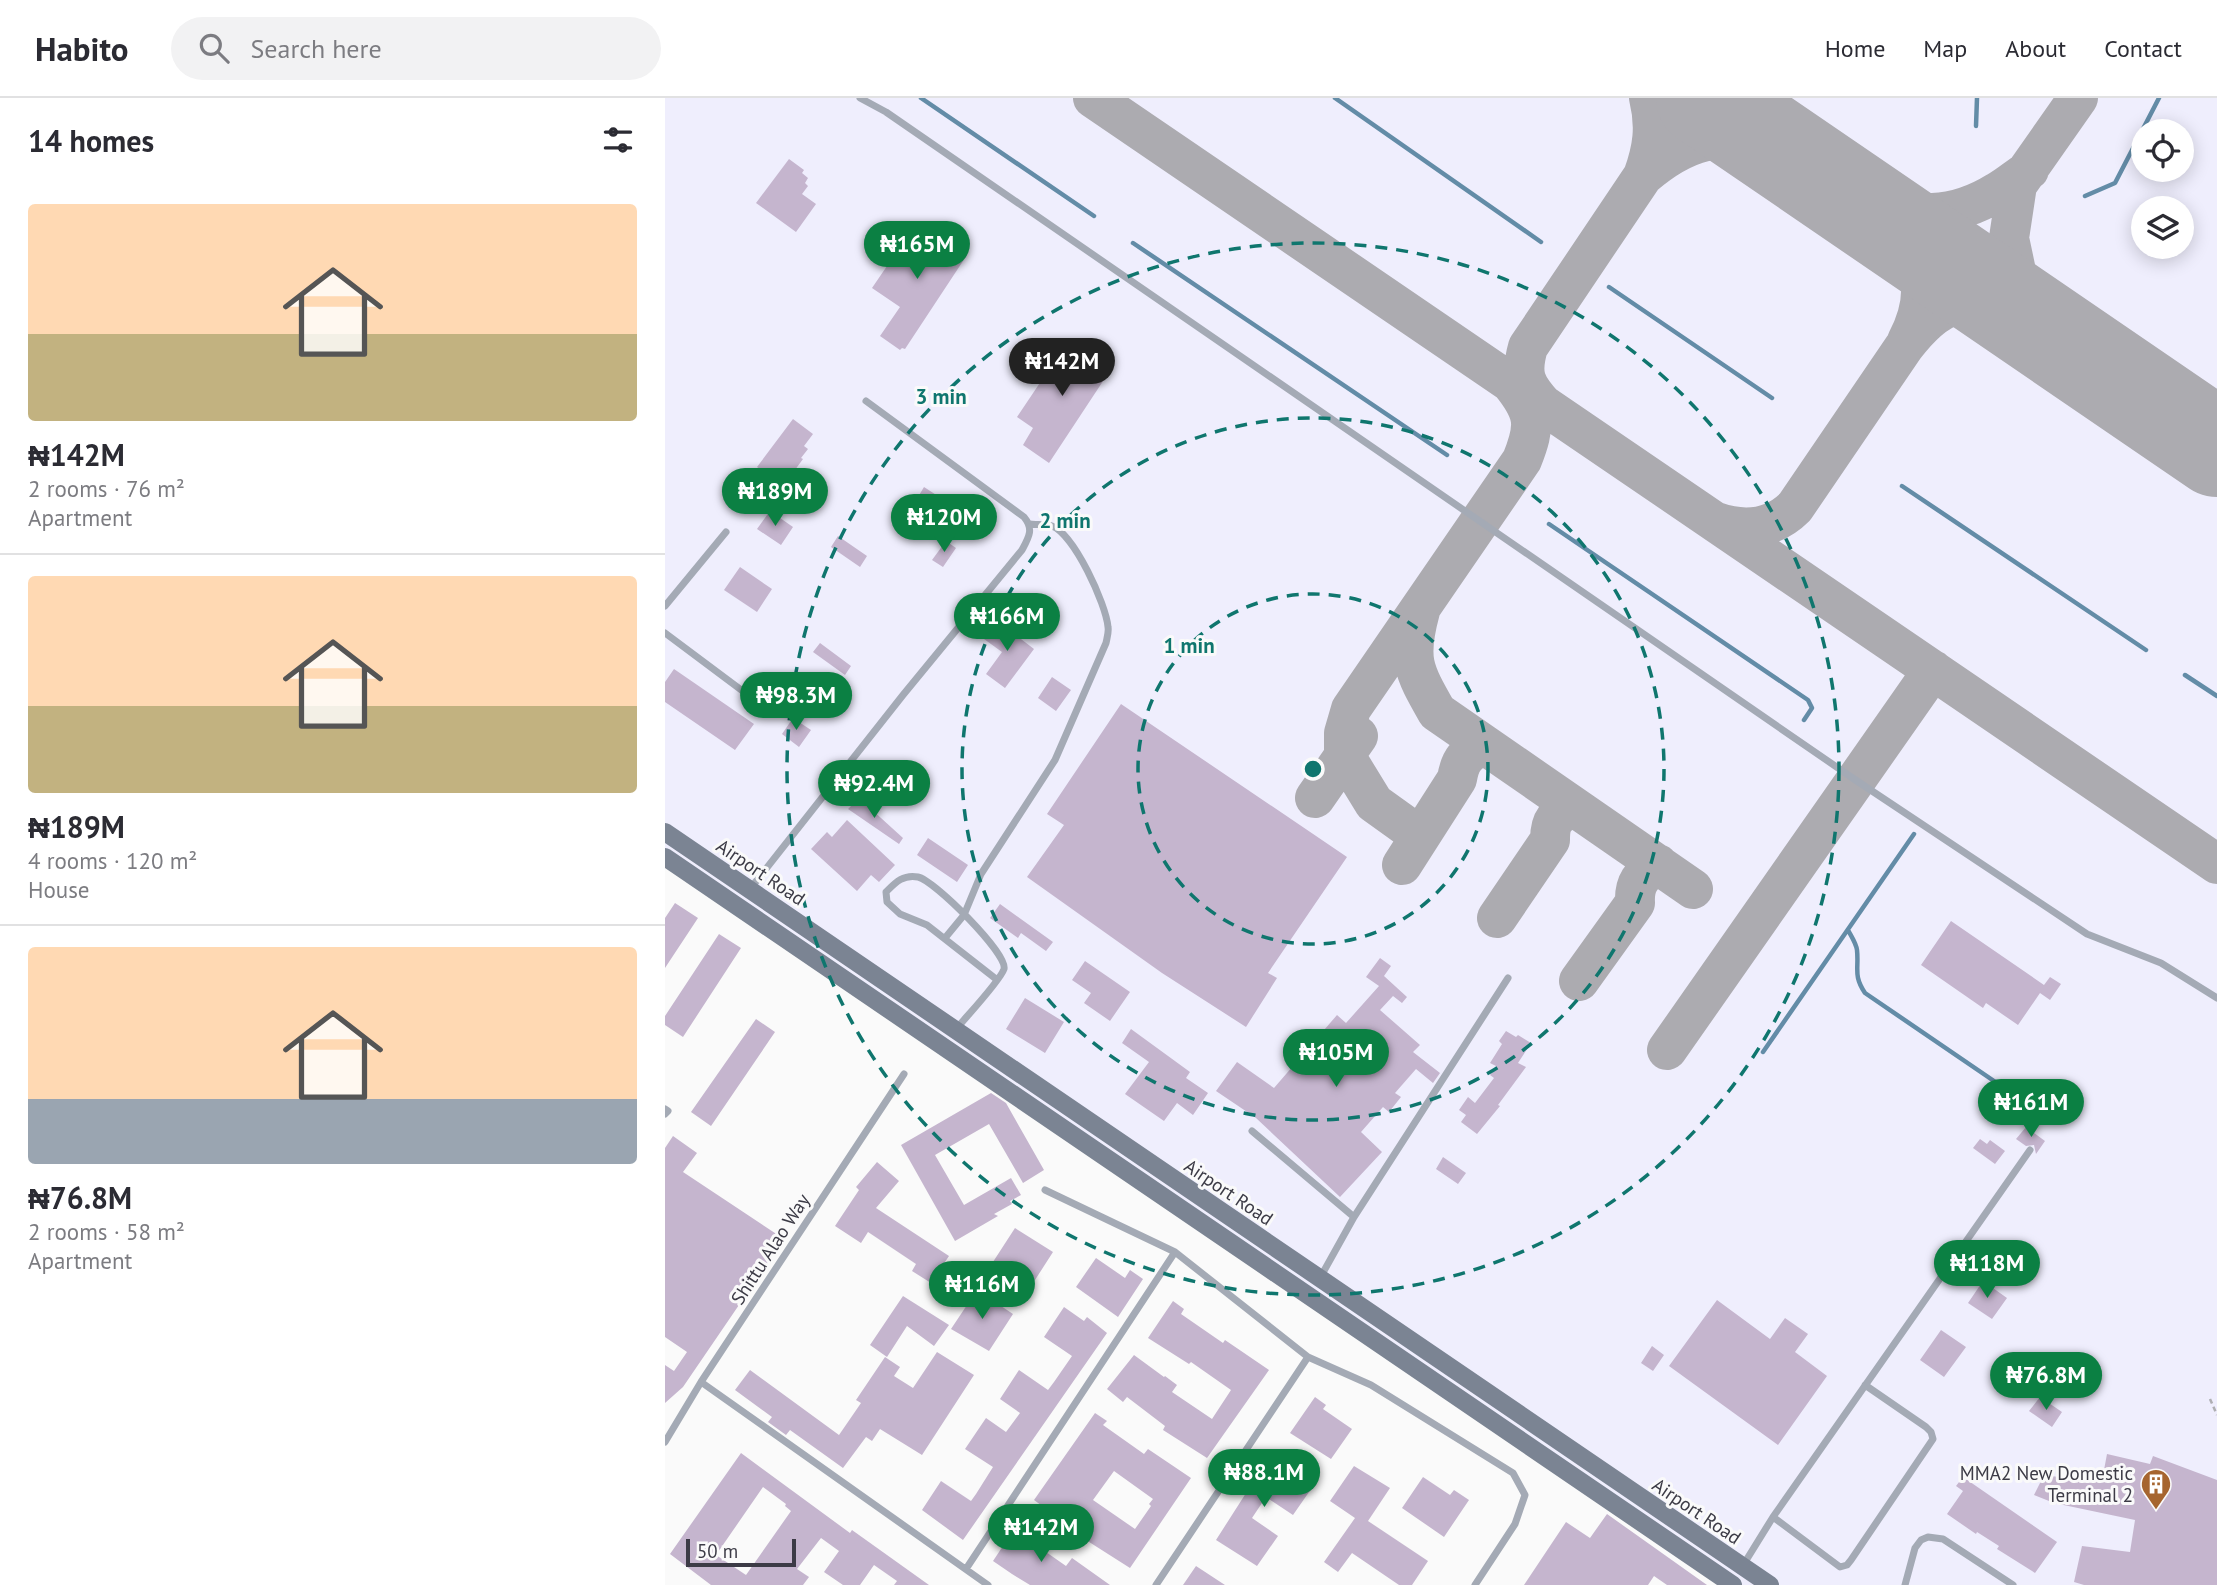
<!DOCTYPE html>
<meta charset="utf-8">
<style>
body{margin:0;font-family:"PT Sans",sans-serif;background:#f2f2f3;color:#2b2b33;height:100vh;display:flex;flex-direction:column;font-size:26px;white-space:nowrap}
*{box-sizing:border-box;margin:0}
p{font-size:23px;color:#7c7c81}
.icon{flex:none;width:38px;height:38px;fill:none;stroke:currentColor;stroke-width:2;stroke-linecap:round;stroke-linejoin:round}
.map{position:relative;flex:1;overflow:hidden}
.side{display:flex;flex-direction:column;background:#fff;width:665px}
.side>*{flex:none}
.buttons{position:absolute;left:1466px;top:21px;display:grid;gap:14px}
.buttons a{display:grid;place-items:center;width:63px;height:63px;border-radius:50%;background:#fff;box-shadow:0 4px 18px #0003;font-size:35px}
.scale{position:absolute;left:21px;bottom:18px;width:110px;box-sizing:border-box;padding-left:7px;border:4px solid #3c3b46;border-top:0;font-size:19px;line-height:24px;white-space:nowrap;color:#3c3b46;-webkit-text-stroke:5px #fafafa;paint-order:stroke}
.price{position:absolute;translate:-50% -60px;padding:0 16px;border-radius:24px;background:#0b8043;color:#fff;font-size:23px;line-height:46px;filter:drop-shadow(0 2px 4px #0008)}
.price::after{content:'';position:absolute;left:50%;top:42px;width:21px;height:16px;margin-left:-10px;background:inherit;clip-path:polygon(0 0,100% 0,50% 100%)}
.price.selected{background:#222;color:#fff}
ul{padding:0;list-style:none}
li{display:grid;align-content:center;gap:14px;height:371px;padding:0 28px}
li+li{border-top:2px solid #e1e1e2}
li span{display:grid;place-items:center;height:217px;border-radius:7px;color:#555}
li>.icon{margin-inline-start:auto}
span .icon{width:126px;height:126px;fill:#fffc;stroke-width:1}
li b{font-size:30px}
h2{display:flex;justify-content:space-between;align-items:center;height:84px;padding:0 28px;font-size:30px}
header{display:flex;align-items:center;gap:42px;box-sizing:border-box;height:98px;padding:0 35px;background:#fff;border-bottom:2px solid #e1e1e2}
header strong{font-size:33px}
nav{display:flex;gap:38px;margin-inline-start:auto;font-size:24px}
.search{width:490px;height:63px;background:#f2f2f3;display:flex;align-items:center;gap:18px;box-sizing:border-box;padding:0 24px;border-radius:38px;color:#7c7c81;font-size:26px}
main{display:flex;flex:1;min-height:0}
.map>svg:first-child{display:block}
.built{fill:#efeefd;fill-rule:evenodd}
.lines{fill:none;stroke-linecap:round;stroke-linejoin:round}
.stream{stroke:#638ca7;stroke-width:4.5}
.taxiway{stroke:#acabb0;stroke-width:40}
.runway{stroke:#acabb0;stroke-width:98}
.building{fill:#c5b5ce;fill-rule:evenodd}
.path{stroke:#afafb3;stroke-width:2.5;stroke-dasharray:5 3.5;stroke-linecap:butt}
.service{stroke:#a4aab5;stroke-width:7}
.secondary{stroke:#7b8493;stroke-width:18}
.ring{fill:none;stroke:#0f766e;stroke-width:3.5;stroke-dasharray:12 9}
.labels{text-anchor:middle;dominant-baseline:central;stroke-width:6;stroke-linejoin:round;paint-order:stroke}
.street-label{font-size:19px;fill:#3c3b46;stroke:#fafafa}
.poi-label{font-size:19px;fill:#3c3b46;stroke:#fafafa;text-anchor:end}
.centre{fill:#0f766e;stroke:#fafafa;stroke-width:3.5}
.ring-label{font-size:21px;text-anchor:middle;font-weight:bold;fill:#0f766e;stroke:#fafafa;stroke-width:6;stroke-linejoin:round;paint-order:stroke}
</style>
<header>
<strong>Habito</strong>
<div class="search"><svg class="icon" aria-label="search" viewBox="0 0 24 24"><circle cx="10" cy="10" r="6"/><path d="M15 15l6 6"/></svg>Search here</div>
<nav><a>Home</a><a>Map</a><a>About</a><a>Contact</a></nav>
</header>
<main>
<section class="side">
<h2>14 homes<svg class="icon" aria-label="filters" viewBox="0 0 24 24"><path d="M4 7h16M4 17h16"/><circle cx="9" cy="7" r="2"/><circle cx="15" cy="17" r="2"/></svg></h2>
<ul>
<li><span style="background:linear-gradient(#ffd9b3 60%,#c2b280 0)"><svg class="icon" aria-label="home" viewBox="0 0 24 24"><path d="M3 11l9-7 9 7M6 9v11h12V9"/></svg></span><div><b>₦142M</b><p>2 rooms · 76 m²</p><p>Apartment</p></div></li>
<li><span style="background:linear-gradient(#ffd9b3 60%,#c2b280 0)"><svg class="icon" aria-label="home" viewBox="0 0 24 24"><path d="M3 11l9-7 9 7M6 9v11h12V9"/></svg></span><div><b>₦189M</b><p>4 rooms · 120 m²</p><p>House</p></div></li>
<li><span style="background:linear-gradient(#ffd9b3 70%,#9aa5b1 0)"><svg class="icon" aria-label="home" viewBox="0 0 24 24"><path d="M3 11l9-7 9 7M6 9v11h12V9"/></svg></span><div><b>₦76.8M</b><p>2 rooms · 58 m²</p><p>Apartment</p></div></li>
</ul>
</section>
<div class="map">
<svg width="1552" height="1487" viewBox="0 0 1552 1487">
<rect width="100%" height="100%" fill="#fafafa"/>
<path class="built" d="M0 0H1552V1487H1053L0 764ZM1479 33H1517V72H1479ZM1479 110H1517V149H1479Z"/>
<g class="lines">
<path class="stream" d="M256 0 429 118
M670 0 876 144
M1311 28 1312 0
M1420 98 1450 85 1494 0
M468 145 782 357
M944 189 1107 300
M1237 388 1481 552
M884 426 1143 602 1147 610 1139 622
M1520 577 1552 598
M1183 832C1186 838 1191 845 1192 852 1194 871 1188 877 1200 895L1348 996
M1098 954 1249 736"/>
<path class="taxiway" d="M428 0 1552 766
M1042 0 1050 7
M978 78C1020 42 1056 32 1109 48
M1195 106C1248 116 1284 124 1332 94 1343 88 1353 79 1364 72
M1224 126C1259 162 1266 197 1242 243
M1410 253 1376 218 1361 196 1352 178 1344 140 1352 87 1413 0
M879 308C860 287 855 277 863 249L978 78C988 51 991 28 984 0
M1051 424C1080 434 1108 431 1130 409L1239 249C1274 203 1301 194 1355 216
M755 513C742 561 748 572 772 614L1028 791
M650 700 693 638
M755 738 709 705 679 656V635L686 611 857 362C871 327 870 315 846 285
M737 767 792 681C795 662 801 655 819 647
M832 820 885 742C885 721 891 718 908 708
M914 883 970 805C969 785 976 777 993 766
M1002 952 1268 572"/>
<path class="runway" d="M1040 0 1552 350"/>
</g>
<path class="building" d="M124 61 139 72 137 75 143 80 140 85 143 88 137 96 151 106 131 134 91 105Z
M252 124 302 157 240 251 237 250 235 252 215 238 235 209 207 190Z
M405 240 448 268 384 365 358 347 368 330 352 319Z
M128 321 148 336 139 348 143 351 136 360 138 361 127 376 122 371 112 384 92 369Z
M259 389 279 402 270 416 250 404Z
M105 413 128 429 116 447 92 431Z
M173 438 202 458 195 469 166 449Z
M281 443 291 450 278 469 267 462Z
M75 469 107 491 92 514 59 492Z
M336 519 347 527 344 532 369 551 340 590 321 576 337 554 319 541Z
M155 545 186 568 180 577 148 554Z
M9 571 89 626 70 652 0 604V584Z
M387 579 406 592 391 613 373 600Z
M456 606 682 759 603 875 612 880 581 929 497 875 362 779 399 727 382 716Z
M128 620 146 632 134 649 117 636Z
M256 675 263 686 244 697 238 687Z
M194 700 238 740 234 746 183 711Z
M182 722 230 767 214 784 206 777 192 793 146 751 162 734 167 739Z
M263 740 303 767 292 784 252 757Z
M10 805 33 820 0 870V820Z
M335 806 388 844 381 853 356 835 353 840 325 820Z
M1286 823 1379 887 1385 879 1396 886 1385 902 1375 895 1353 927 1321 905 1318 910 1256 867Z
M54 836 76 850 18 939 0 927V918Z
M715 860 726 868 719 878 742 899 737 905 728 898 715 912 755 947 748 954 775 975 768 985 751 971 730 995 736 999 724 1014 718 1009 696 1034 717 1054 675 1099 591 1020 551 993 572 964 609 990 672 917 681 925 714 888 701 879Z
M420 863 465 894 445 923 419 905 426 895 407 882Z
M360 900 399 924 380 955 341 931Z
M91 921 110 934 46 1028 26 1014Z
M466 931 525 974 521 980 543 995 528 1017 512 1005 499 1023 460 996 484 964 457 945Z
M841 933 851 939 853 937 866 945 853 965 861 969 833 1007 835 1008 812 1036 796 1024 801 1017 794 1012 803 999 810 1005 829 980 825 977 831 968 825 965 837 946 834 943Z
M326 995 341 1005 379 1072 358 1085 324 1026 270 1057 299 1107 346 1080 356 1097 345 1103 347 1106 329 1116 333 1118 290 1143 236 1047Z
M1361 1029 1380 1043 1371 1056 1369 1047 1361 1048 1351 1041Z
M8 1038 32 1055 18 1074 119 1141 18 1289 0 1305V1267L9 1273 22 1254 0 1239V1050Z
M1315 1041 1322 1046 1325 1042 1340 1053 1330 1066 1308 1050Z
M778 1059 801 1075 793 1086 771 1071Z
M212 1064 234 1083 211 1110 284 1158 266 1185 247 1173 251 1166 203 1134 196 1145 170 1128 194 1092 191 1089Z
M350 1130 388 1154 370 1182 351 1169 345 1180 326 1167Z
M431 1160 460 1180 465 1172 478 1181 453 1219 411 1189Z
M1318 1183 1342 1200 1327 1221 1303 1205Z
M312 1192 348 1216 324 1253 286 1231Z
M238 1198 284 1227 269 1248 242 1228 222 1259 205 1247Z
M1052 1202 1105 1241 1120 1220 1143 1236 1130 1254 1162 1278 1113 1347 1004 1268Z
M508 1203 519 1211 516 1216 558 1245 560 1242 604 1272 542 1360 498 1332 500 1328 462 1299 458 1304 442 1291 469 1257 499 1279 500 1278 512 1287 507 1294 547 1321 566 1292 526 1264 524 1266 483 1240Z
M399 1209 419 1223 422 1219 442 1235 298 1442 257 1412 276 1383 306 1403 311 1396 328 1369 300 1351 321 1320 341 1334 355 1315 335 1301 354 1272 383 1292 389 1284 407 1258 379 1239Z
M1276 1232 1301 1249 1279 1279 1255 1262Z
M987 1248 999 1257 988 1273 976 1265Z
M272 1254 309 1277 257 1357 215 1331 207 1343 201 1339 178 1370 125 1332 121 1337 103 1324 107 1319 70 1292 85 1272 174 1337 196 1305 191 1302 220 1259 235 1269 229 1278 248 1290Z
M650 1299 661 1307 658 1311 687 1331 666 1361 625 1335Z
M1375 1299 1397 1314 1387 1329 1364 1313Z
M430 1315 442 1323 438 1327 479 1356 483 1351 526 1380 465 1470 421 1442 427 1434 388 1408 384 1413 369 1402ZM449 1373 488 1401 484 1406 486 1408 470 1431 428 1402Z
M76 1355 185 1435 187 1432 264 1487H229L232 1483 209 1467 195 1487H178L159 1474 174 1453 156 1440 132 1471 144 1479 138 1487H46L5 1456ZM98 1389 121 1406 120 1408 126 1413 81 1477 51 1457Z
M606 1356 637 1377 638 1375 651 1384 628 1417 601 1399 587 1420 613 1438 592 1468 551 1442Z
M1442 1356 1485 1366 1488 1358 1552 1382V1487H1419L1409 1484 1417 1448 1465 1454 1470 1422 1389 1405 1369 1397 1379 1377 1401 1380 1400 1370 1439 1372Z
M689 1368 725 1390 703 1423 763 1463 747 1487H734L687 1455 673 1474 659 1464 690 1420 665 1403Z
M758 1379 785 1397 789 1392 804 1402 779 1439 737 1410Z
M1298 1379 1392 1444 1370 1475 1332 1451 1334 1448 1312 1434 1311 1436 1282 1416 1298 1393 1291 1388Z
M942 1416 1042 1487H1002L989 1478 983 1487H859L901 1424 925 1440Z
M352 1427 364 1435 361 1440 401 1468 407 1460 445 1487H365L347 1476 328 1463Z
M531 1468 560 1487H518Z"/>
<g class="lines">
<path class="path" d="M1545 1301 1552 1317"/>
<path class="service" d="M195 0 221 14 1189 681 1422 836 1496 865 1552 900
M0 508 61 434
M0 535 87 600
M85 791 238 597 357 452C364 439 369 431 359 419L201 303
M280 840 299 817 316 776 390 662 441 545C442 540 444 534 443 529 441 506 409 436 387 428 381 426 371 427 365 426
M292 930C301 919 335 883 339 871 343 856 269 782 253 779 238 776 230 785 221 794L222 804 235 816 262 827 331 881
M0 1011 3 1013 0 1016
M587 1033 689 1119
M380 1092 510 1154 643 1259 706 1287 848 1375 860 1397 850 1426 810 1487
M655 1180 689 1119 843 880
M36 1284 323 1487
M0 1344 36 1284 239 976
M1108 1419 1175 1469 1182 1467 1186 1462 1268 1341 1266 1334 1261 1329 1200 1287
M1077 1469 1108 1419 1365 1052
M301 1471 510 1154
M491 1487 643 1259
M1240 1487 1250 1450 1256 1442 1263 1439 1278 1441 1348 1487"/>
<path class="secondary" d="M0 734 1105 1487
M0 759 1068 1487"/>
</g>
<g class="ring">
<circle cx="648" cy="671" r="175"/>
<circle cx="648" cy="671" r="351"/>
<circle cx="648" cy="671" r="526"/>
</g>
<defs>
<g id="building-pin" transform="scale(1.575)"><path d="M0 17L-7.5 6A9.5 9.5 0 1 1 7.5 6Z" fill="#a6652f" stroke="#fafafa"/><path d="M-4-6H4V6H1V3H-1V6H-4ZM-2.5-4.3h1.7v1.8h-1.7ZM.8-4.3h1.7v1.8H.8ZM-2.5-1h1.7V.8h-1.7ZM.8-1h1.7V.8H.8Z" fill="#fff"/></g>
</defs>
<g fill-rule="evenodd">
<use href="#building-pin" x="1491" y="1386"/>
</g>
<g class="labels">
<g class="street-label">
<text transform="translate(96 774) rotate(34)">Airport Road</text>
<text transform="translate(564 1094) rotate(34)">Airport Road</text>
<text transform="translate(105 1151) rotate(-57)">Shittu Alao Way</text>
<text transform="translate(1032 1413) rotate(34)">Airport Road</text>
</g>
<g class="poi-label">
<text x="1468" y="1375">MMA2 New Domestic<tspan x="1468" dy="22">Terminal 2</tspan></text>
</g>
</g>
<circle cx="648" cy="671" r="10" class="centre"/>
<g class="ring-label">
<text x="276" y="306">3 min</text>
<text x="400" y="430">2 min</text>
<text x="524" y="555">1 min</text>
</g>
</svg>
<div class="buttons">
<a><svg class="icon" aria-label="locate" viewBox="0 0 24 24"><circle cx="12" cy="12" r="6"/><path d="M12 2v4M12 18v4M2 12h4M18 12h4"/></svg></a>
<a><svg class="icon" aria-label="layers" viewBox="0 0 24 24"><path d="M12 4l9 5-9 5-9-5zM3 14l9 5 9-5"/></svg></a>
</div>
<div class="scale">50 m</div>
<b class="price" style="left:252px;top:183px">₦165M</b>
<b class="price selected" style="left:397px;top:300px">₦142M</b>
<b class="price" style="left:110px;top:430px">₦189M</b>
<b class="price" style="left:279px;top:456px">₦120M</b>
<b class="price" style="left:342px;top:555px">₦166M</b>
<b class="price" style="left:131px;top:634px">₦98.3M</b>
<b class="price" style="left:209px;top:722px">₦92.4M</b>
<b class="price" style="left:671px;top:991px">₦105M</b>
<b class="price" style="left:1366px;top:1041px">₦161M</b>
<b class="price" style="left:1322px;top:1202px">₦118M</b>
<b class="price" style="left:317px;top:1223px">₦116M</b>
<b class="price" style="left:1381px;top:1314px">₦76.8M</b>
<b class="price" style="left:599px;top:1411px">₦88.1M</b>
<b class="price" style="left:376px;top:1466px">₦142M</b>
</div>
</main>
